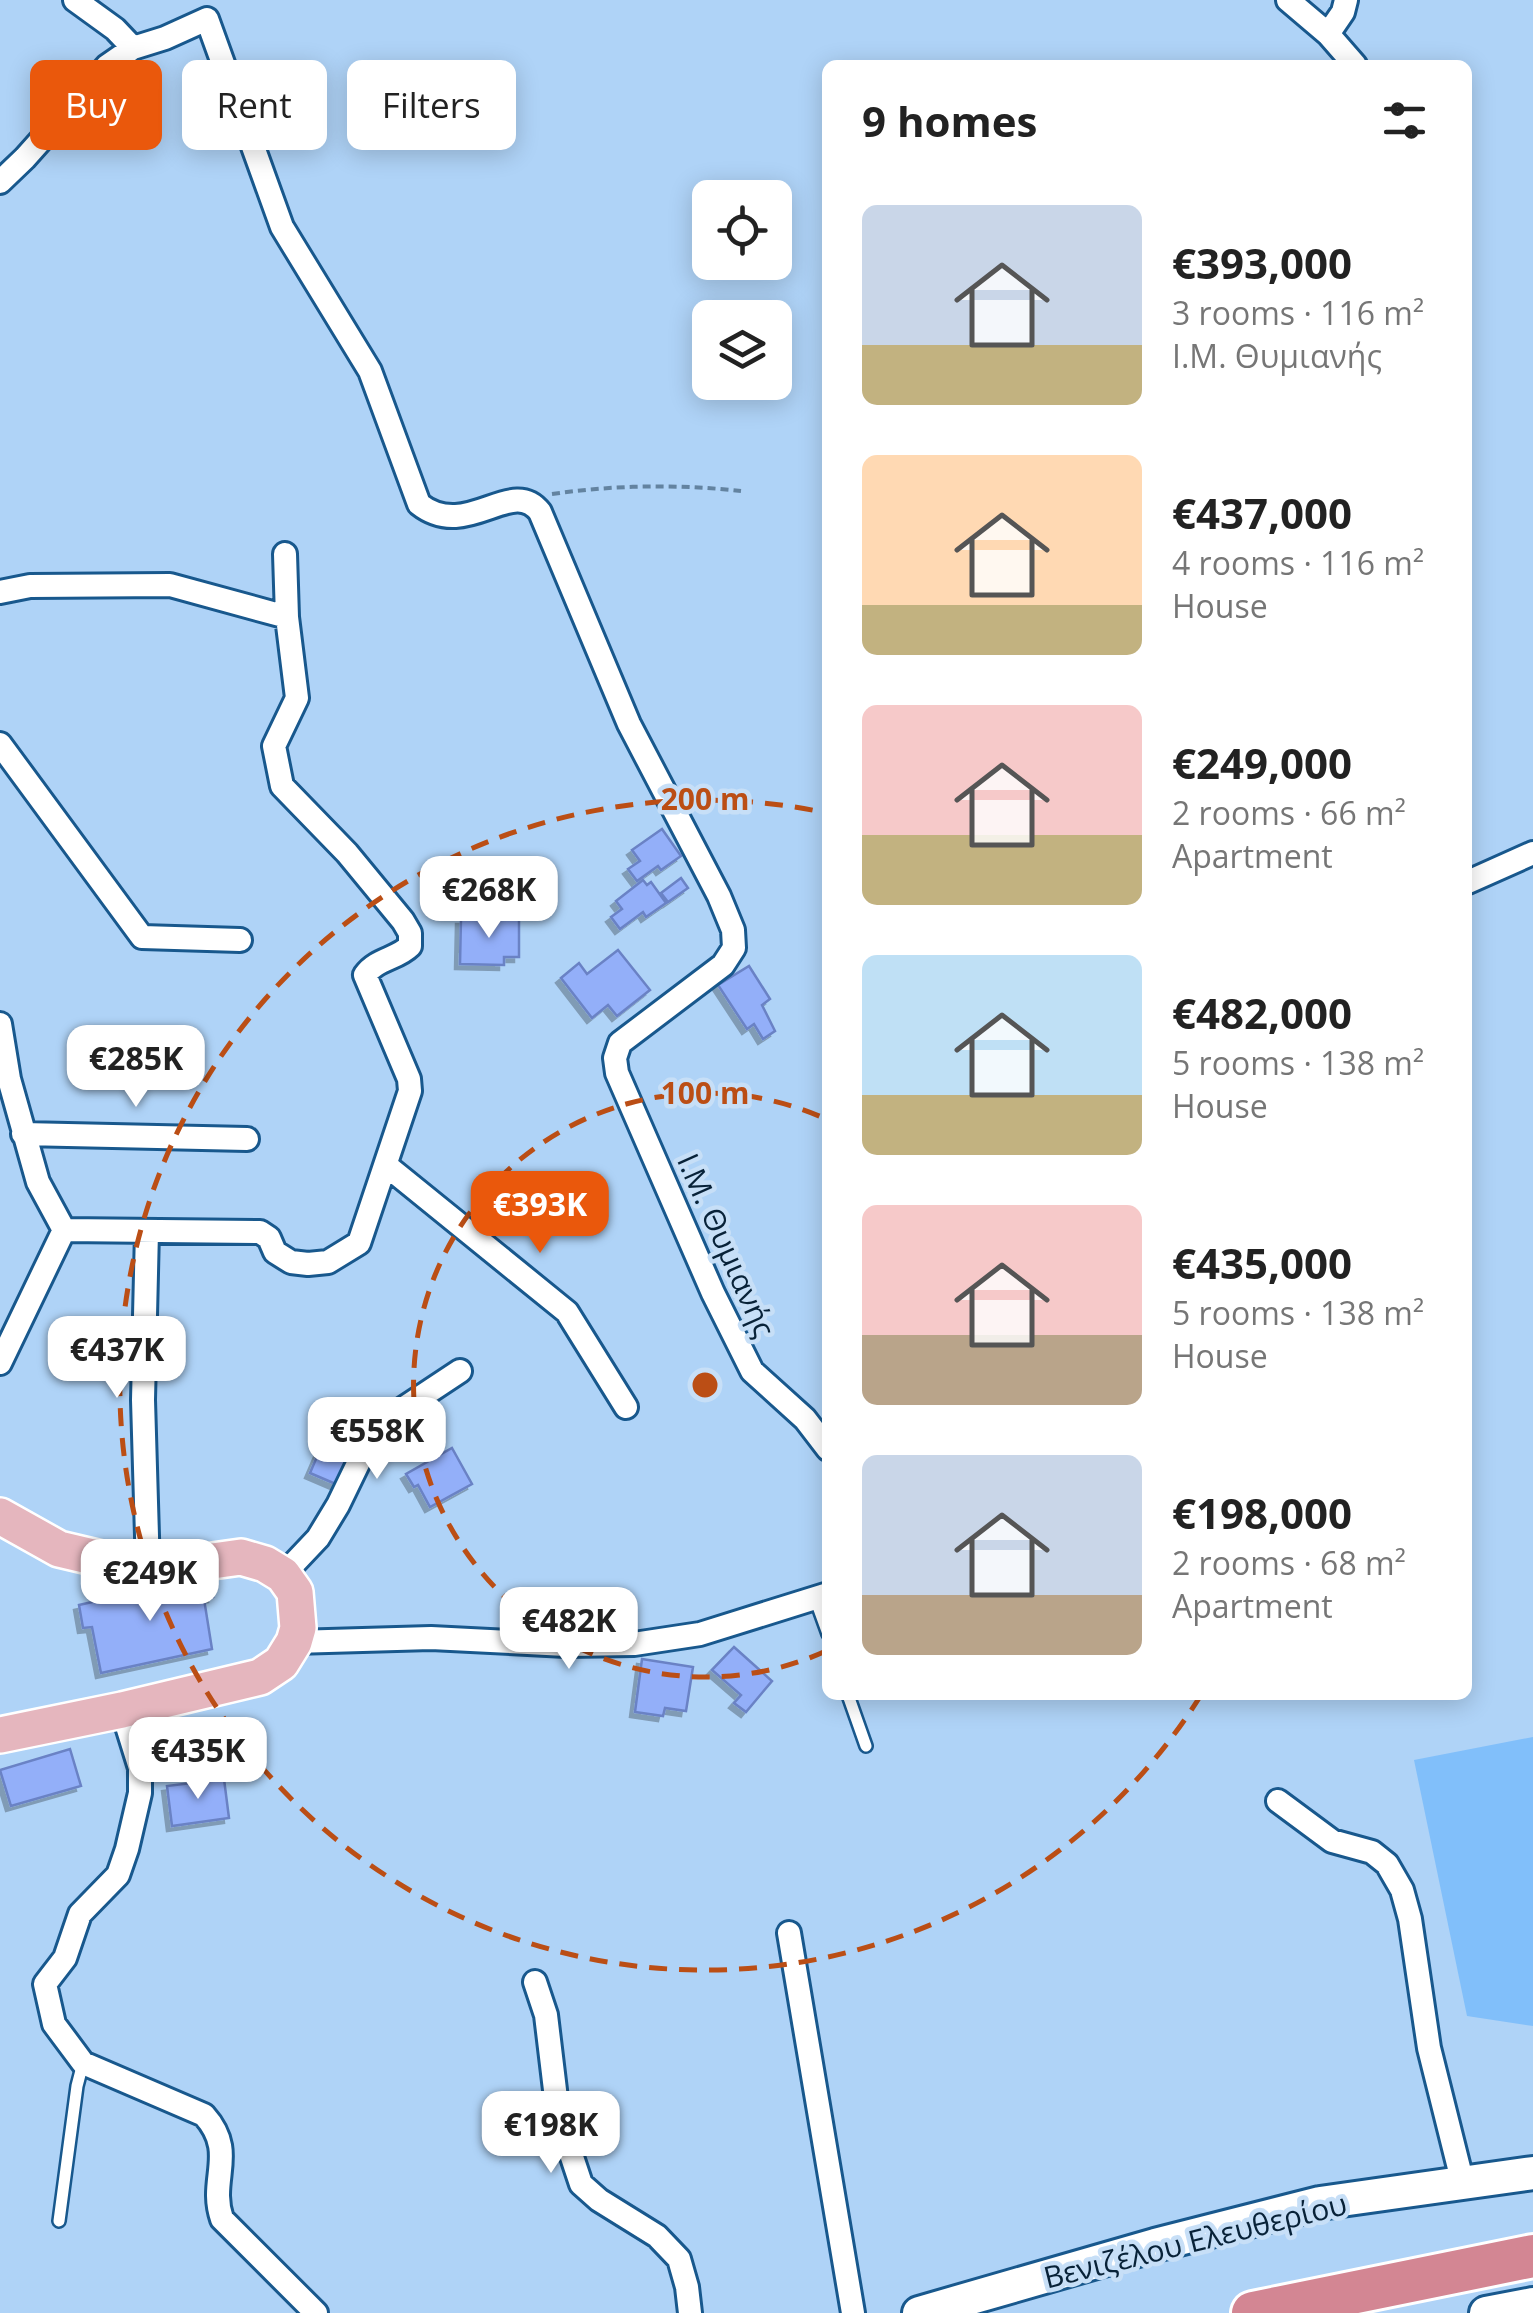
<!DOCTYPE html>
<meta charset="utf-8">
<style>
body{margin:0;font-family:"Open Sans",sans-serif;background:#f2f2f2;color:#222;height:100vh;display:flex;flex-direction:column;font-size:38px;white-space:nowrap}
*{box-sizing:border-box;margin:0}
p{font-size:32px;color:#767676}
.icon{flex:none;width:55px;height:55px;fill:none;stroke:currentColor;stroke-width:2;stroke-linecap:round;stroke-linejoin:round}
.map{position:relative;flex:1;overflow:hidden}
.details{position:absolute;left:822px;top:60px;width:650px;height:1640px;display:flex;flex-direction:column;background:#fff;border-radius:15px;box-shadow:0 5px 25px #0003}
.details>*{flex:none}
.banner{position:absolute;left:30px;top:60px;width:642px;height:90px;display:flex;gap:20px}
.buttons{position:absolute;left:692px;top:180px;display:grid;gap:20px}
.buttons a{display:grid;place-items:center;width:100px;height:100px;border-radius:15px;background:#fff;box-shadow:0 5px 25px #0003;font-size:50px}
.price{position:absolute;translate:-50% -85px;padding:0 22px;border-radius:20px;background:#fff;color:#222;font-size:32px;line-height:65px;filter:drop-shadow(0 2px 5px #0008)}
.price::after{content:'';position:absolute;left:50%;top:60px;width:30px;height:22px;margin-left:-15px;background:inherit;clip-path:polygon(0 0,100% 0,50% 100%)}
.price.on{background:#ea580c;color:#fff}
ul{padding:0;list-style:none}
li{display:flex;align-items:center;gap:30px;height:250px;padding:0 40px}
li span{display:grid;place-items:center;flex:none;width:280px;height:200px;border-radius:15px;color:#555}
li>.icon{margin-inline-start:auto}
span .icon{width:120px;height:120px;fill:#fffc;stroke-width:1}
li b{font-size:42px}
h2{display:flex;justify-content:space-between;align-items:center;height:120px;padding:0 40px;font-size:42px}
.pill{padding:0 35px;border-radius:15px;background:#fff;box-shadow:0 5px 25px #0003;font-size:35px;line-height:90px}
.pill.on{background:#ea580c;color:#fff}
.map>svg:first-child{display:block}
.green{fill:#81bffa}
.building{fill:#93aff9;stroke:#6a82c5;stroke-width:2.5;filter:url(#shadow)}
.lines{fill:none;stroke-linecap:round;stroke-linejoin:round}
.lane-casing{stroke:#18588d;stroke-width:16}
.street-casing{stroke:#18588d;stroke-width:28}
.secondary-casing{stroke:#18588d;stroke-width:38}
.primary-casing{stroke:#fff;stroke-width:40}
.highway-casing{stroke:#fff;stroke-width:48}
.path{stroke:#6383a0;stroke-width:4;stroke-dasharray:8 5;stroke-linecap:butt}
.lane{stroke:#fff;stroke-width:11}
.street{stroke:#fff;stroke-width:22}
.secondary{stroke:#fff;stroke-width:32}
.primary{stroke:#e5b6be;stroke-width:35}
.highway{stroke:#d38693;stroke-width:42}
.ring{fill:none;stroke:#bb4e15;stroke-width:5;stroke-dasharray:18 12}
.labels{text-anchor:middle;dominant-baseline:central;stroke-width:9;stroke-linejoin:round;paint-order:stroke}
.street-label{font-size:30px;fill:#082238;stroke:#c7dff7}
.centre{fill:#bb4e15;stroke:#c7dff7;stroke-width:5}
.ring-label{font-size:30px;text-anchor:middle;font-weight:bold;fill:#bb4e15;stroke:#c7dff7;stroke-width:9;stroke-linejoin:round;paint-order:stroke}
</style>
<div class="map">
<svg width="1533" height="2313" viewBox="0 0 1533 2313">
<defs>
<filter id="shadow"><feDropShadow dx="-5" dy="5" stdDeviation="0" flood-color="#0004"/></filter>
</defs>
<rect width="100%" height="100%" fill="#afd3f7"/>
<path class="green" d="M1533 1737V2026L1467 2016 1414 1760Z"/>
<path class="building" d="M662 829 681 856 661 870 658 866 637 881 628 869 640 861 632 850Z
M681 878 688 888 668 902 661 893Z
M643 880 647 885 651 882 666 903 646 917 643 912 620 929 611 917 622 909 616 901Z
M461 919H519V957H504V965L460 964Z
M618 950 650 990 617 1016 608 1005 592 1018 561 978 579 963 587 974Z
M749 966 770 999 762 1005 775 1031 763 1039 754 1024 747 1029 718 985Z
M337 1410 364 1421 338 1485 310 1473Z
M452 1448 472 1484 430 1507 418 1485 414 1487 406 1474Z
M207 1576 213 1597 204 1599 212 1649 101 1673 92 1627 83 1628 79 1605Z
M734 1647 772 1681 746 1712 734 1703 741 1695 712 1670Z
M642 1659 693 1667 686 1711 665 1708 663 1716 635 1712Z
M70 1749 81 1786 11 1806 0 1770Z
M224 1779 229 1818 172 1826 167 1786Z"/>
<g class="lines">
<g class="lane-casing">
<path id="lane" d="M815 1598 828 1634
M848 1695 866 1746
M59 2221 77 2086 83 2063"/>
</g>
<g class="street-casing">
<path id="street" d="M75 0 115 29 133 48
M1288 0 1328 34 1355 65
M1328 34 1343 12 1346 0
M0 182 25 158 107 66 133 48 165 38 207 19 282 227 370 371 419 504C467 542 512 475 540 512L629 724 719 896 733 930 734 948 723 965 620 1043 615 1058 617 1073 713 1293 752 1371 805 1419 828 1449
M0 592 30 586 170 585 287 617 285 554
M0 744 142 937 240 940
M1468 882 1533 853
M0 1024 9 1079 38 1182 64 1230 0 1363
M23 1134 247 1139
M387 1166 567 1312 626 1407
M64 1230 260 1232 269 1238 275 1252 291 1262 308 1264 328 1262 359 1243 410 1091 409 1079 365 975C376 959 397 959 410 946V933L403 921 347 853 282 786 274 746 297 698 287 617
M147 1231 143 1400 148 1570
M283 1575 318 1538 338 1505 369 1441 386 1420 460 1371
M294 1642 431 1638 566 1645 634 1644 700 1634 828 1594
M122 1710 140 1768V1793L127 1849 118 1875 80 1914 65 1958 45 1984 54 2024 83 2063 204 2115C238 2153 208 2179 222 2219L316 2313
M1278 1801 1332 1841 1372 1852 1387 1864 1402 1890 1410 1919 1429 2048 1463 2184
M789 1933 853 2313
M535 1982 546 2015 558 2115 581 2184 599 2200 657 2236 679 2259 687 2287 690 2313"/>
</g>
<g class="secondary-casing">
<path id="secondary" d="M919 2313 1155 2245 1320 2203 1533 2173
M1486 2313 1533 2304"/>
</g>
<g class="primary-casing">
<path id="primary" d="M0 1516 59 1549 148 1570 241 1557 265 1564 283 1575 295 1592 298 1628 294 1642 281 1663 260 1677 122 1710 0 1735"/>
</g>
<g class="highway-casing">
<path id="highway" d="M1253 2313 1533 2256"/>
</g>
<path class="path" d="M552 494C615 485 677 484 741 491"/>
<use href="#lane" class="lane"/>
<use href="#street" class="street"/>
<use href="#secondary" class="secondary"/>
<use href="#primary" class="primary"/>
<use href="#highway" class="highway"/>
</g>
<g class="ring">
<path d="M826 1651A292 292 0 1 1 826 1119"/>
<path d="M1201 1695A585 585 0 1 1 827 813"/>
</g>
<g class="labels">
<g class="street-label">
<text transform="translate(727 1245) rotate(66)">Ι.Μ. Θυμιανής</text>
<text transform="translate(1195 2240) rotate(-14)">Βενιζέλου Ελευθερίου</text>
</g>
</g>
<circle cx="705" cy="1385" r="15" class="centre"/>
<g class="ring-label">
<text x="705" y="810">200 m</text>
<text x="705" y="1104">100 m</text>
</g>
</svg>
<div class="buttons">
<a><svg class="icon" aria-label="locate" viewBox="0 0 24 24"><circle cx="12" cy="12" r="6"/><path d="M12 2v4M12 18v4M2 12h4M18 12h4"/></svg></a>
<a><svg class="icon" aria-label="layers" viewBox="0 0 24 24"><path d="M12 4l9 5-9 5-9-5zM3 14l9 5 9-5"/></svg></a>
</div>
<b class="price" style="left:489px;top:941px">€268K</b>
<b class="price" style="left:136px;top:1110px">€285K</b>
<b class="price on" style="left:540px;top:1256px">€393K</b>
<b class="price" style="left:117px;top:1401px">€437K</b>
<b class="price" style="left:377px;top:1482px">€558K</b>
<b class="price" style="left:150px;top:1624px">€249K</b>
<b class="price" style="left:569px;top:1672px">€482K</b>
<b class="price" style="left:198px;top:1802px">€435K</b>
<b class="price" style="left:551px;top:2176px">€198K</b>
<div class="banner">
<a class="pill on">Buy</a>
<a class="pill">Rent</a>
<a class="pill">Filters</a>
</div>
<section class="details">
<h2>9 homes<svg class="icon" aria-label="filters" viewBox="0 0 24 24"><path d="M4 7h16M4 17h16"/><circle cx="9" cy="7" r="2"/><circle cx="15" cy="17" r="2"/></svg></h2>
<ul>
<li><span style="background:linear-gradient(#c9d6e8 70%,#c2b280 0)"><svg class="icon" aria-label="home" viewBox="0 0 24 24"><path d="M3 11l9-7 9 7M6 9v11h12V9"/></svg></span><div><b>€393,000</b><p>3 rooms · 116 m²</p><p>Ι.Μ. Θυμιανής</p></div></li>
<li><span style="background:linear-gradient(#ffd9b3 75%,#c2b280 0)"><svg class="icon" aria-label="home" viewBox="0 0 24 24"><path d="M3 11l9-7 9 7M6 9v11h12V9"/></svg></span><div><b>€437,000</b><p>4 rooms · 116 m²</p><p>House</p></div></li>
<li><span style="background:linear-gradient(#f6c9c9 65%,#c2b280 0)"><svg class="icon" aria-label="home" viewBox="0 0 24 24"><path d="M3 11l9-7 9 7M6 9v11h12V9"/></svg></span><div><b>€249,000</b><p>2 rooms · 66 m²</p><p>Apartment</p></div></li>
<li><span style="background:linear-gradient(#bfe0f5 70%,#c2b280 0)"><svg class="icon" aria-label="home" viewBox="0 0 24 24"><path d="M3 11l9-7 9 7M6 9v11h12V9"/></svg></span><div><b>€482,000</b><p>5 rooms · 138 m²</p><p>House</p></div></li>
<li><span style="background:linear-gradient(#f6c9c9 65%,#b9a48a 0)"><svg class="icon" aria-label="home" viewBox="0 0 24 24"><path d="M3 11l9-7 9 7M6 9v11h12V9"/></svg></span><div><b>€435,000</b><p>5 rooms · 138 m²</p><p>House</p></div></li>
<li><span style="background:linear-gradient(#c9d6e8 70%,#b9a48a 0)"><svg class="icon" aria-label="home" viewBox="0 0 24 24"><path d="M3 11l9-7 9 7M6 9v11h12V9"/></svg></span><div><b>€198,000</b><p>2 rooms · 68 m²</p><p>Apartment</p></div></li>
</ul>
</section>
</div>
